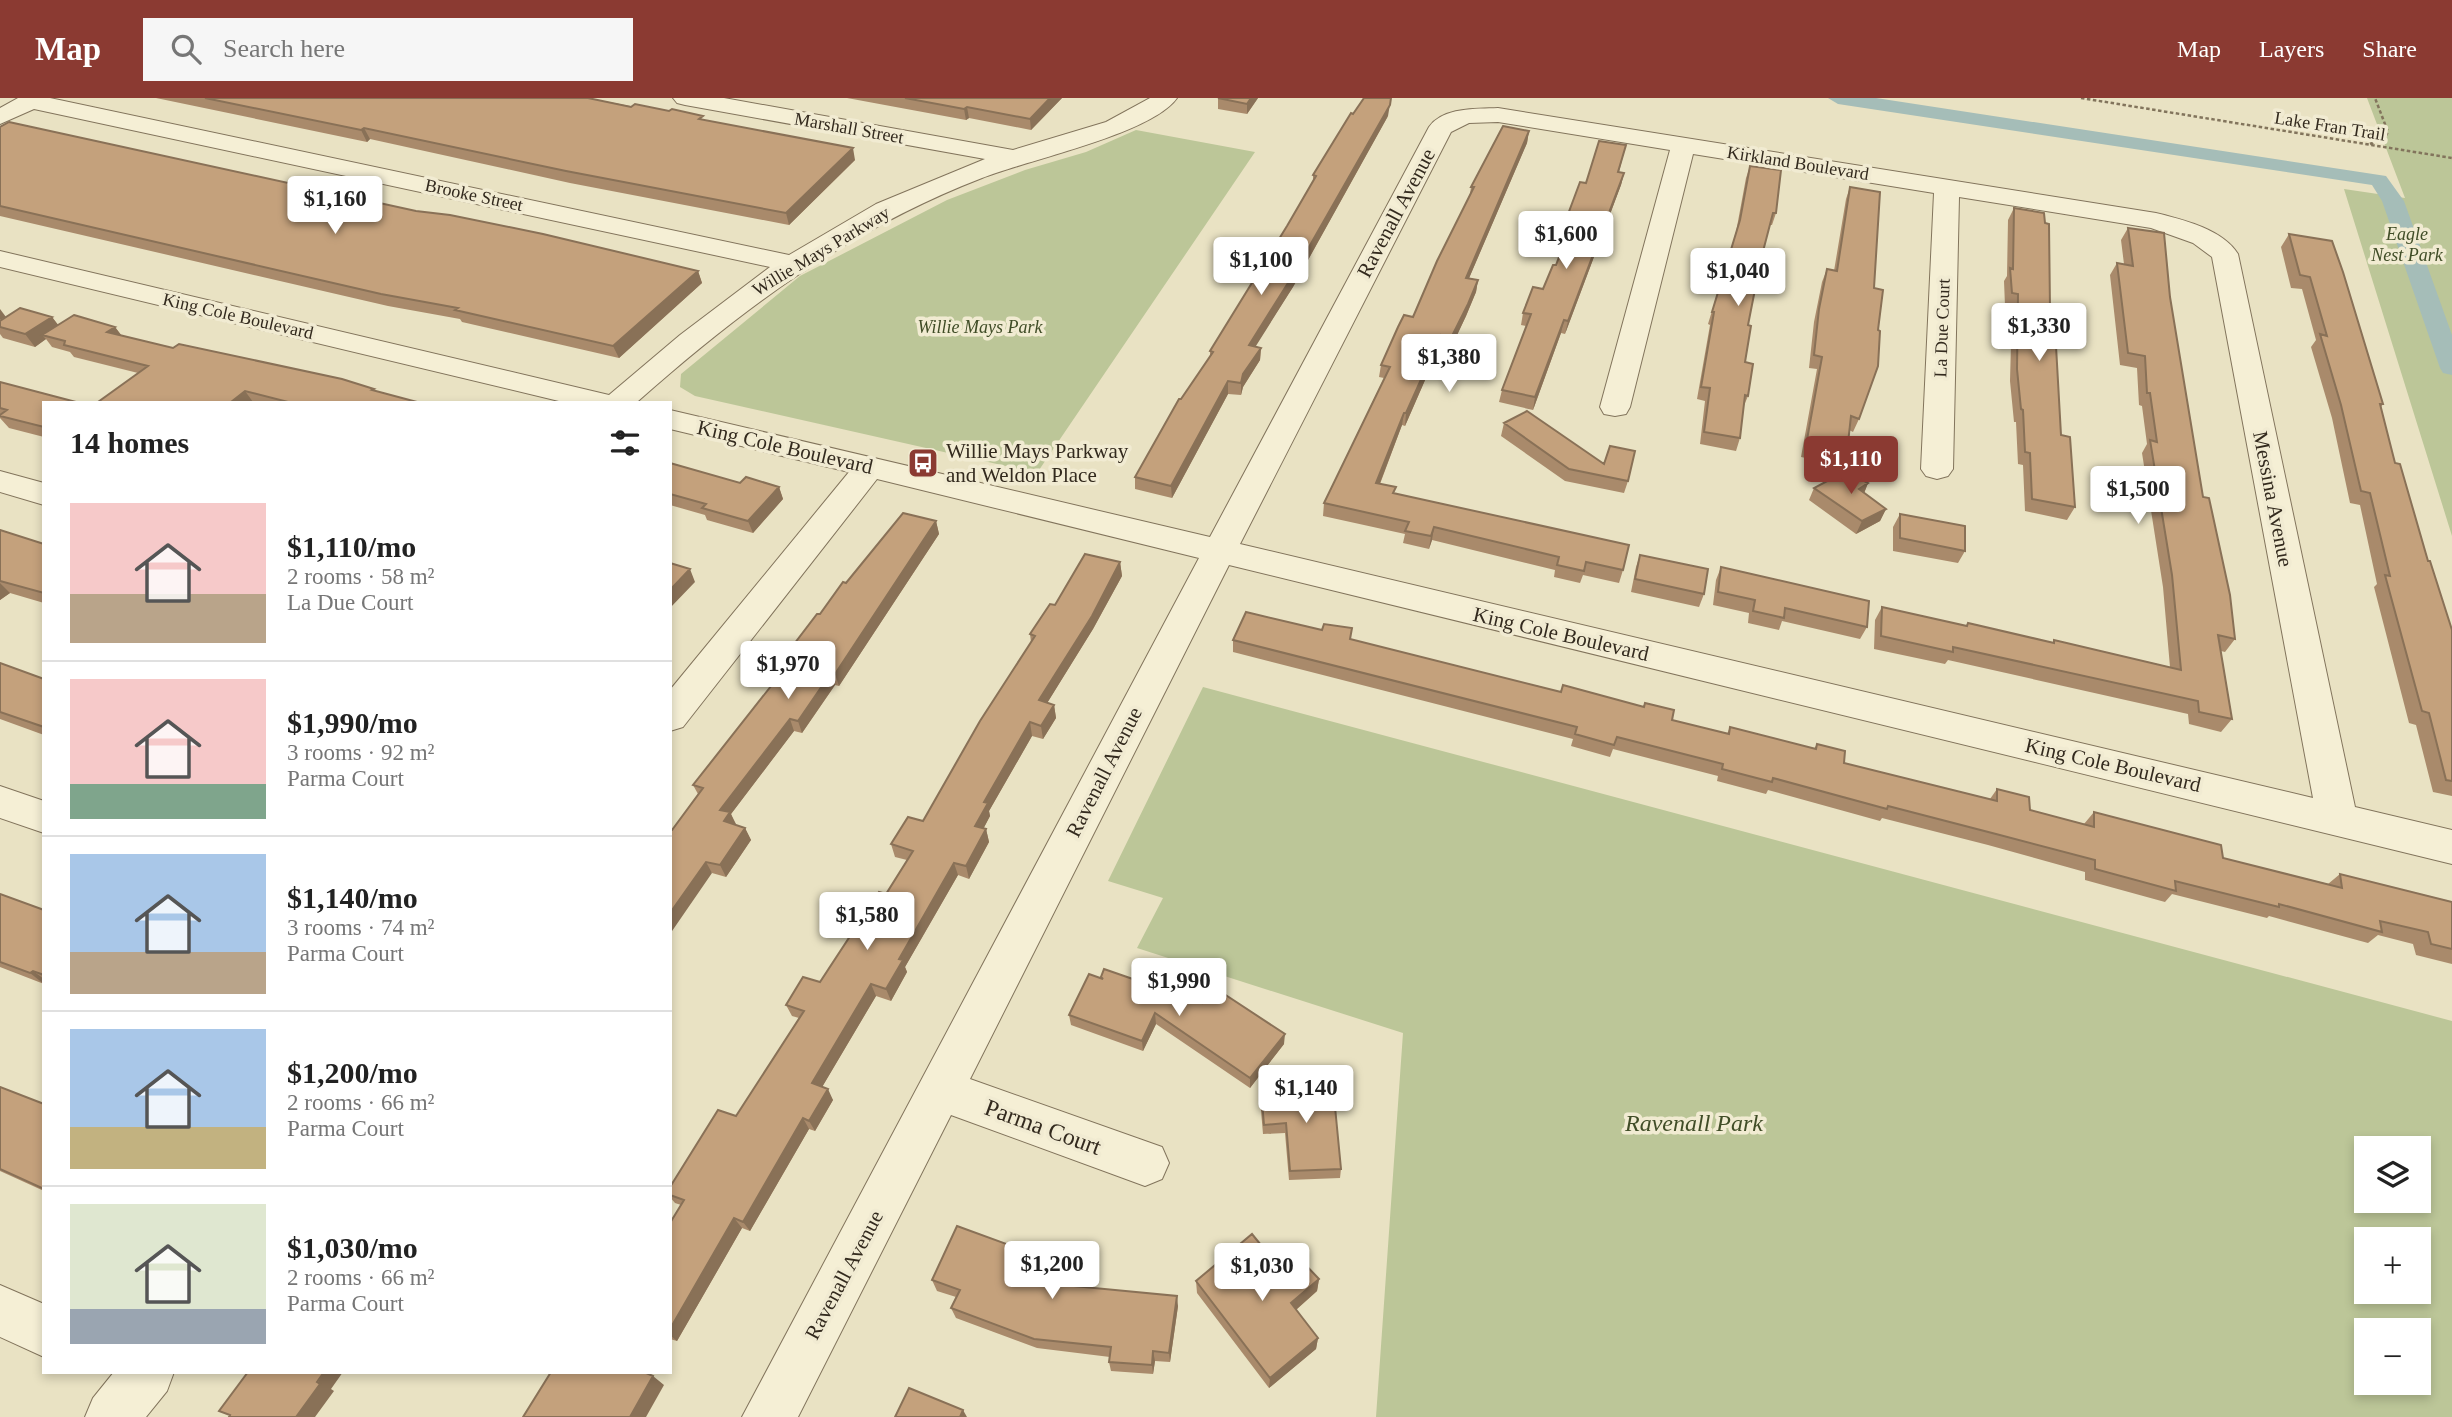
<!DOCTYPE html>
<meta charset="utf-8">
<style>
body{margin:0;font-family:Georgia,serif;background:#f6f6f6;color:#222;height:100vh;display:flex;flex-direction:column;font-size:26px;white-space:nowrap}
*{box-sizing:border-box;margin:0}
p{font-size:23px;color:#767676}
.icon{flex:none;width:38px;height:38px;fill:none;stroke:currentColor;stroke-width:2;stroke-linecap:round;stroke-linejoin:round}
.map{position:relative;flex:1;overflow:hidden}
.side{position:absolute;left:42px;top:303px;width:630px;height:973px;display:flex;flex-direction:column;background:#fff;border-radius:0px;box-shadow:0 4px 10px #0003}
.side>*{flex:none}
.buttons{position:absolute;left:2354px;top:1038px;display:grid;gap:14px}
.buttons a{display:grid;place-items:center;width:77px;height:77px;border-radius:0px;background:#fff;box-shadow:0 4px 10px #0003;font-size:35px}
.price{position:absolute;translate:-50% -60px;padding:0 16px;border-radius:7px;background:#fff;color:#222;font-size:23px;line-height:46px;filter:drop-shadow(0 2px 4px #0008)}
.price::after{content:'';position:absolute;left:50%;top:42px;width:21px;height:16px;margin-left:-10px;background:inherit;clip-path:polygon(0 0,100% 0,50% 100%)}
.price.on{background:#8b3a32;color:#fff}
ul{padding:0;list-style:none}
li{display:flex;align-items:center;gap:21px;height:175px;padding:0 28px}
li+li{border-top:2px solid #e0e0e0}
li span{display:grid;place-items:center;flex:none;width:196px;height:140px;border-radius:0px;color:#555}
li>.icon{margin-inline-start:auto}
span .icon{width:84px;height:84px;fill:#fffc;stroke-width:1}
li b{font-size:30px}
h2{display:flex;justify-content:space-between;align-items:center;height:84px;padding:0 28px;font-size:30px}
header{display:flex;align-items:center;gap:42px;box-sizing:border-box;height:98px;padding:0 35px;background:#8b3a32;color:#fff}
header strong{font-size:33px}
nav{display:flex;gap:38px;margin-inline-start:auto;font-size:24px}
.search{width:490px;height:63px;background:#f6f6f6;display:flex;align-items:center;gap:18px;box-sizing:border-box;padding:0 24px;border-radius:0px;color:#767676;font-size:26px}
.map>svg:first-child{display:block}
.green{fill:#bcc698;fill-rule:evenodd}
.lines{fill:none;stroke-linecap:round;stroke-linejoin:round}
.canal{fill:#a5bdb8;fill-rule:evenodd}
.minor-casing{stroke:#82745c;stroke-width:2}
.path{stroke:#82745c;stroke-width:2.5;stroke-dasharray:3.5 2.5;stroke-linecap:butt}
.minor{fill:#f5efd5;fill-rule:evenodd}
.wall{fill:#a98a6b}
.shaded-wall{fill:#897157}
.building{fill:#c4a17c;stroke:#897157;stroke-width:2}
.labels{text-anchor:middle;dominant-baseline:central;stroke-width:7;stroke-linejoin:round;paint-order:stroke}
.far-street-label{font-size:18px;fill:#332a1e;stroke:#f1ebd2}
.far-park-label{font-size:18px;font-style:italic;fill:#404d27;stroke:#f1ebd2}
.street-label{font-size:21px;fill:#332a1e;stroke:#f1ebd2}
.poi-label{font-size:21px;fill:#332a1e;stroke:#f1ebd2;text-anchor:start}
.near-park-label{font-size:24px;font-style:italic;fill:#404d27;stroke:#f1ebd2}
.near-street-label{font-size:24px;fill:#332a1e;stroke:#f1ebd2}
</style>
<header>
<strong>Map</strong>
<div class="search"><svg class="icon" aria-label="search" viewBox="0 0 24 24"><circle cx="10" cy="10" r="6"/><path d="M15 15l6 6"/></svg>Search here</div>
<nav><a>Map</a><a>Layers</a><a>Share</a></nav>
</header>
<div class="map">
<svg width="2452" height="1319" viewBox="0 0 2452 1319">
<rect width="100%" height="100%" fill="#e9e2c3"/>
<path class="green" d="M2367 0H2452V438L2344 91 2405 100Z
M1136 32 1255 54 1037 375 695 298 680 289 681 276 800 178 947 102 1025 72 1086 54Z
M1203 589 2452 923V1319H1376L1403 935 1137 850 1163 800 1108 783ZM2418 1050V1102H2366V1050ZM2366 1141H2418V1194H2366ZM2366 1232H2418V1284H2366Z"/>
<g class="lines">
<path class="canal" d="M1828 0H1876L2386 78 2404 103 2452 237V277L2443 275 2440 270 2382 103 2372 87 1838 6Z"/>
<g class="minor-casing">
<path id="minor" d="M18 0H50L789 157 876 106 985 61 685 7 677 5 673 0H724L1013 52 1106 24 1150 0H1177C1152 36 1027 62 982 80 848 132 743 210 637 304H563L0 169V153L609 297 680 237 770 169 34 11 0 26V10Z
M1498 10 2156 115C2184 122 2222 131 2238 156L2355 709 2452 732V766L1229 467 970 981 1162 1049 1169 1065 1162 1081 1145 1088 951 1017 798 1319H742L1199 460 877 381 683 629 670 633V592L849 374 670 331V312L1210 439 1429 29C1443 9 1476 11 1498 10ZM1498 24 1670 52 1600 309 1604 316 1615 318 1626 316 1630 309 1693 56 1934 95 1921 371 1926 378 1937 381 1948 378 1953 371 1959 99 2151 130 2193 145 2212 159 2313 700 1240 446 1451 34 1469 25Z
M0 373 44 385V407L0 394Z
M0 688 44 703V735L0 720Z
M0 1187 44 1206V1259L0 1239Z
M114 1274H174L167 1293 146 1319H85L93 1300Z"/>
</g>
<path class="path" d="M2081 0 2452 60
M2370 46 2385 39 2388 34 2375 0"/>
<use href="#minor" class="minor"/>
</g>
<path class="wall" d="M156 0H588L704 22 855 62 789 127 570 85 370 41 367 44Z
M847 0H1062L1031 32 969 20 966 22Z
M1218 0H1258L1247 16 1218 11Z
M1388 18 1293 189 1255 248 1261 250 1260 262 1243 289 1241 297 1228 296 1172 400 1135 391V379L1181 301 1210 259V253L1287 128 1313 84V77Z
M0 29 416 113 698 173 702 185 619 260 462 224 460 221 388 208 0 118Z
M1529 33 1527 45 1469 180 1478 182 1476 194 1466 218 1450 252 1439 250 1405 328 1402 327 1380 386 1395 396 1623 472 1619 485 1583 477 1580 485 1554 479 1555 472 1432 442 1429 451 1403 445 1405 436 1323 418 1324 405 1384 280 1379 279 1381 267 1413 219 1470 96 1471 89Z
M1626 47 1619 74 1624 75 1621 87 1565 236 1561 235 1533 312 1499 304 1502 292 1526 228 1521 227 1523 215 1543 191 1556 167 1569 132 1565 131 1567 119 1586 85Z
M1750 68 1776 115 1772 127H1770L1761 161 1748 227 1745 264 1748 298 1743 310 1740 340 1736 353 1700 346 1705 303 1697 301 1710 227 1708 226 1736 134 1746 80Z
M1850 89 1859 321 1853 334 1849 332 1846 363 1840 375 1804 367 1806 360 1801 359 1817 271 1809 270 1814 224 1822 184 1827 171 1834 173 1846 101Z
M2014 110 2050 211 2061 337 2075 409 2067 422 2025 413 2023 367 2018 366 2016 324H2014L2010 283 2012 209 2005 208 2004 183 2007 178 2008 122Z
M2128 130 2170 199 2203 399 2235 541 2225 554 2221 553 2232 621 2221 634 2189 626 2188 616 1948 562 1945 566 1874 551 1875 522 1882 509 1966 528 1968 525 2052 545 2054 542 2170 569 2163 489 2142 355 2147 346 2142 308 2139 307 2137 270 2120 267 2110 177 2117 165 2124 166 2121 142Z
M2289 136 2383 306 2381 309 2395 365 2452 532V698L2433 694 2416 627 2409 625 2374 489 2377 486 2360 407 2350 405 2332 320 2311 249 2316 242 2302 191 2291 190 2281 149Z
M52 219 58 227 115 229 122 238 173 250 376 293 417 304H98L138 275 74 259 70 254 52 249 46 241 35 249 3 240 0 236V223Z
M0 284 44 304V339L9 330 0 320Z
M1504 325 1628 383 1624 395 1565 383 1501 338Z
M670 365 740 385 779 389 783 401 753 435 707 422 705 417 670 407Z
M1868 385 1864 395 1886 411 1880 423 1856 436 1809 402 1814 390Z
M1900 416 1965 453 1958 465 1893 453V429Z
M936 423 939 436 839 588 835 587 802 635 794 633 731 716 735 727 745 730 751 742 726 779 712 775 672 732 698 696 693 687 785 570 782 562 846 485Z
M0 432 44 446V505L10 495 0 502Z
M1640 457 1704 496 1699 509 1631 494 1636 469Z
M1120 464 1122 478 1093 531 1047 605 1054 607 1056 620 1043 641 1032 638 989 713 990 718 983 731H986L989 744 969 781 958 777 905 869 907 874 891 903 876 898 822 989 833 1002 815 1033 809 1031 750 1133 742 1130 677 1243 670 1241V1125L681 1107 675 1105 670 1099V1089L736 1018 799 920 792 918 786 907 820 884 886 796 907 762 895 759 891 746 923 723 1031 544 1030 536 1055 507Z
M1721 469 1867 529 1860 541 1782 523 1779 532 1748 525 1749 515 1713 507 1716 482Z
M1350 541 1727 636 1730 629 1814 651 1817 646 1844 665 1990 701 1997 691 2030 712 2084 726 2094 714 2223 760 2328 786 2340 776 2452 804V866L2416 857 2413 846 2378 837 2368 845 2269 818 2267 820 2172 796 2165 804 2085 782V774L1988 747 1882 720 1880 723 1768 692 1766 696 1717 683 1718 678 1613 651 1610 659 1571 648 1573 641 1233 554V542Z
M0 565 44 581V637L0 621Z
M0 796 44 812V886L0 869Z
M1089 876 1284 946 1250 990 1156 926 1143 953 1071 927 1069 917Z
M0 989 44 1006V1093L0 1073Z
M1261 991 1341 1071 1340 1080 1289 1082 1285 1035 1263 1036 1260 1001Z
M1282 1173 1319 1181 1317 1193 1296 1212 1318 1240 1316 1251 1269 1290 1197 1195 1196 1183Z
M1064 1176 1060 1187 1178 1208 1170 1264 1155 1263 1153 1276 1111 1273 1109 1264 1110 1259 1037 1250 956 1220 951 1210 956 1199 937 1193 932 1182Z"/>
<path class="shaded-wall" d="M1050 0H1062L1031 32 1030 21Z
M1251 0H1258L1247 16V6Z
M1391 0 1388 18 1293 189 1249 259V247Z
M967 9 969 20 966 22 964 11Z
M364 30 370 41 367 44 361 32Z
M1529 33 1527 45 1464 192 1466 180Z
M853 50 855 62 789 127 786 115Z
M1624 75 1621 87 1565 236 1568 223Z
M698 173 702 185 619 260 613 248Z
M1478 182 1476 194 1466 218 1450 252 1451 240Z
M0 211 6 219 0 222Z
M52 219 62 232 42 237 46 241 35 249 25 236Z
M1564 222 1561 235 1533 312 1535 299Z
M115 229 124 241 107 234Z
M1441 237 1439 250 1405 328 1406 315Z
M1261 250 1260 262 1243 289 1241 297V285L1243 276Z
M1228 283V296L1172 400 1171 388Z
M245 293 253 304H231Z
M1404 315 1402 327 1375 398 1376 385Z
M1868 385 1863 398 1859 391Z
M779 389 783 401 753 435 748 423Z
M1886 411 1880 423 1856 436 1862 423Z
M936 423 939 436 839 588 835 576Z
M1434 429 1432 442 1429 451 1431 438Z
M1120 464 1122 478 1093 531 1041 615 1039 602Z
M690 471 695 484 670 510V492Z
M0 485 10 495 0 502Z
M831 575 835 587 802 635 798 623Z
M1054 607 1056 620 1043 641 1041 628Z
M790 621 794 633 731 716 736 726 730 735 720 712Z
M1030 624 1032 638 989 713 990 718 978 741 975 728 984 704Z
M745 730 751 742 726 779 720 767Z
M986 731 989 744 969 781 966 768Z
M706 764 712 775 670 836V815Z
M954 765 958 777 905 869 907 874 891 903 886 891 899 861Z
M33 873 44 881V886L30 875Z
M871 886 876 898 818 996 812 985Z
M1155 915 1156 926 1143 953 1142 943Z
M1285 936 1284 946 1250 990V980Z
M828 991 833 1002 815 1033 809 1023Z
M803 1020 809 1031 750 1133 743 1124Z
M734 1120 742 1130 677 1243 670 1237V1231Z
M1061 1166 1064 1176 1056 1197 1052 1186Z
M1319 1181 1317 1193 1290 1217 1291 1205Z
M1177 1198 1178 1208 1170 1264 1169 1255Z
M1318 1240 1316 1251 1269 1290 1270 1280Z
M1153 1253 1155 1263 1153 1276 1152 1267Z
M324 1274H343L331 1291 334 1293 315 1319H296Z
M653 1278 664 1287 646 1319H630Z
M963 1312 967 1319H960Z"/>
<path class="building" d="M205 0H588L631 9 635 6 669 13 672 11 703 18 699 21 853 50 786 115 566 73 364 30 361 32Z
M905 0H1050L1030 21 967 9 964 11Z
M1218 0H1251L1247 6Z
M1364 0H1391L1390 7 1293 177 1249 247 1261 250 1243 276 1241 285 1228 283 1171 388 1135 379 1179 301H1181L1213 254 1210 253 1287 128 1316 78 1313 77 1351 15 1353 16Z
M9 24 416 113 450 117 543 136 698 173 613 248 455 212 458 210 381 196 0 108V29Z
M1503 28 1529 33 1466 180 1478 182 1468 206 1451 240 1441 237 1406 315H1404L1376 385 1396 389 1393 395 1629 447 1623 472 1586 464 1584 473 1557 467 1559 459 1434 429 1431 438 1405 433 1409 424 1324 405 1390 269 1381 267 1398 229 1404 217 1413 219 1437 163 1474 89H1471Z
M1599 43 1626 47 1618 74 1624 75 1568 223 1564 222 1535 299 1502 292 1531 216 1523 215 1533 189 1543 191 1553 167H1556L1574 120 1567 119 1580 84 1586 85Z
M1750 68 1781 72 1776 115H1773L1761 161 1748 227 1751 228 1745 264 1753 266 1748 298 1745 297 1740 340 1704 334 1710 290 1701 289 1714 214H1712L1740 122Z
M1850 89 1880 94 1874 190 1883 192 1878 232 1880 233 1878 268 1859 321 1851 318 1846 363 1809 355 1811 348 1806 347 1822 259 1814 257 1819 211 1827 171 1837 173Z
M2014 110 2044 115 2045 125 2049 126 2050 211H2053V248H2056L2061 337 2070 339 2075 409 2032 401 2030 355 2025 354 2023 312 2021 311 2017 271 2018 196 2012 195 2010 170 2013 171Z
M2128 130 2164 135 2170 199 2203 399 2209 400 2230 497 2235 541 2218 537 2232 621 2199 614 2198 603 1953 549V554L1881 538 1882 509 1967 528 1968 525 2054 545V542L2181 572 2172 477 2150 342 2157 344 2150 295H2147L2145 258 2128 255 2117 165 2133 168Z
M2289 136 2332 143 2343 174 2383 306H2380L2395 365 2400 366 2428 463H2430L2452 532V683L2446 682 2429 615 2422 613 2385 477 2390 478 2370 395 2361 393 2341 307 2320 236 2327 238 2310 179 2300 177Z
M20 210 52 219 25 236 0 229V223Z
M74 217 115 229 107 234 173 250 179 246 342 281 374 291 372 292 417 304H288L245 293 231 304H98L148 268 64 247 65 243 42 237Z
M0 284 76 304H44V329L0 318V317L7 312 0 310Z
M1527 313 1604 366 1610 348 1635 353 1628 383 1569 371 1504 325Z
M670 365 740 385 746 379 779 389 748 423 702 410 706 406 670 396Z
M1846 373 1868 385 1859 391 1886 411 1862 423 1814 390Z
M903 415 936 423 835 576 831 575 798 623 790 621 720 712 730 714 724 723 745 730 720 767 706 764 670 815V732H672L703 690 693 687 790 564 782 562 817 516H820L843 484 846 485Z
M1900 416 1965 428V453L1900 440Z
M0 432 44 446V495L0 483Z
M1085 456 1120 464 1092 518 1039 602 1054 607 1041 628 1030 624 984 704 988 705 975 728 986 731 966 768 954 765 899 861 903 862 886 891 871 886 812 985 828 991 809 1023 803 1020 743 1124 734 1120 670 1231V1125L684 1102 670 1097V1089L718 1012 736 1018 804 913 786 907 803 879 820 884 879 794 886 796 913 753 891 746 908 719 923 723 980 623 1035 538 1030 536 1050 506 1055 507Z
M1640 457 1708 471 1704 496 1635 481Z
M670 465 690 471 670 492Z
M1721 469 1869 503 1867 529 1785 510 1784 520 1753 513 1755 502 1718 494Z
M1246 514 1322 532 1324 526 1352 530 1350 541 1561 594 1563 587 1644 609 1645 605 1674 612 1672 622 1729 636 1730 629 1816 651 1817 646 1845 653 1844 665 1997 703V691L2029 699 2030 712 2094 729V714L2221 747 2223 760 2342 790 2340 776 2452 804V851L2431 846 2428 834 2380 823 2382 834 2279 806V809L2175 783 2176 793 2095 771V762L1996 736 1888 708 1887 711 1773 680 1772 684 1722 671 1723 666 1617 639 1614 647 1575 636 1577 629 1233 542Z
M0 565 44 581V629L0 614Z
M0 796 44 812V877L33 873 30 875 0 864Z
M1104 871 1202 905 1215 890 1285 936 1250 980 1155 915 1142 943 1069 917 1089 876 1103 881 1101 879Z
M1333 988 1341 1071 1290 1073 1286 1025 1264 1027 1261 991Z
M0 989 44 1006V1091L0 1071Z
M957 1128 1061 1166 1052 1186 1177 1198 1169 1255 1153 1253 1152 1267 1109 1264 1111 1249 1034 1241 951 1210 960 1192 932 1182Z
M1252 1136 1282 1173 1300 1161 1319 1181 1291 1205 1318 1240 1270 1280 1196 1183Z
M248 1274H324L317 1284 320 1286 296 1319H229L230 1317 219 1313Z
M551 1274H644L653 1278 630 1319H523Z
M909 1290 963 1312 960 1319H895Z"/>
<defs>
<g id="bus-square" transform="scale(1.575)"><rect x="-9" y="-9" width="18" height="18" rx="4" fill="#8b3a32" stroke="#f1ebd2"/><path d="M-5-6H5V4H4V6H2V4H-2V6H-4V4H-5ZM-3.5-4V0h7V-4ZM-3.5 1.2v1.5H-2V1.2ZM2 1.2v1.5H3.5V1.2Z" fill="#fff"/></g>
</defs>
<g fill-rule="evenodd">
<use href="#bus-square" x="923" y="365"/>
</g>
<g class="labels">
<g class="far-street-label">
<text transform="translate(2330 28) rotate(9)">Lake Fran Trail</text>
<text transform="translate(849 30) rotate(10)">Marshall Street</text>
<text transform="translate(1798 65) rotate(9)">Kirkland Boulevard</text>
<text transform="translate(474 97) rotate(12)">Brooke Street</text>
<text transform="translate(821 153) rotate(-31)">Willie Mays Parkway</text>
<text transform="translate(238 218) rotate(13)">King Cole Boulevard</text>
<text transform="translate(1942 230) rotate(-88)">La Due Court</text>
</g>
<g class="far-park-label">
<text x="2407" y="136">Eagle<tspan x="2407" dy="21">Nest Park</tspan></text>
<text x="980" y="229">Willie Mays Park</text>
</g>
<g class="street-label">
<text transform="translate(1396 115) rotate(-62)">Ravenall Avenue</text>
<text transform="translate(785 349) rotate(13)">King Cole Boulevard</text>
<text transform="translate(2273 401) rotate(79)">Messina Avenue</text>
<text transform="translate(1561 536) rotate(13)">King Cole Boulevard</text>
<text transform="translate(2113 667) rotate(13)">King Cole Boulevard</text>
<text transform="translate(1104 674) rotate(-63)">Ravenall Avenue</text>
<text transform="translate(844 1177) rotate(-62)">Ravenall Avenue</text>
</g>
<g class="poi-label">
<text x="946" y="353">Willie Mays Parkway<tspan x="946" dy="24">and Weldon Place</tspan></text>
</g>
<g class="near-park-label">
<text x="1694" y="1025">Ravenall Park</text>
</g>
<g class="near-street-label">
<text transform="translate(1043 1029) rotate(20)">Parma Court</text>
</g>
</g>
</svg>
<div class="buttons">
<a><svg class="icon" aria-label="layers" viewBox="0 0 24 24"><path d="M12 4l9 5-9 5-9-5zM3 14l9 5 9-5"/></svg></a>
<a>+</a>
<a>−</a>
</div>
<b class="price" style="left:335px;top:138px">$1,160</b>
<b class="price" style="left:1566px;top:173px">$1,600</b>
<b class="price" style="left:1261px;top:199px">$1,100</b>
<b class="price" style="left:1738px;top:210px">$1,040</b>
<b class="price" style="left:2039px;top:265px">$1,330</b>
<b class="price" style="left:1449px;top:296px">$1,380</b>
<b class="price on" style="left:1851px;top:398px">$1,110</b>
<b class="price" style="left:2138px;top:428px">$1,500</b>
<b class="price" style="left:788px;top:603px">$1,970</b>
<b class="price" style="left:867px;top:854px">$1,580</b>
<b class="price" style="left:1179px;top:920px">$1,990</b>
<b class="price" style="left:1306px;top:1027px">$1,140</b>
<b class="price" style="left:1052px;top:1203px">$1,200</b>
<b class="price" style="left:1262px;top:1205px">$1,030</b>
<section class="side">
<h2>14 homes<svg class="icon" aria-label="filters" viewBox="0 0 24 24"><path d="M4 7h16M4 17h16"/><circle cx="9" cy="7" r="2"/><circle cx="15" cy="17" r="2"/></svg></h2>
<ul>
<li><span style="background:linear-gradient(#f6c9c9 65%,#b9a48a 0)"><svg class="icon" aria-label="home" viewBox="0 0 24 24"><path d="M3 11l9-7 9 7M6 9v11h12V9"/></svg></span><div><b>$1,110/mo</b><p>2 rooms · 58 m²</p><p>La Due Court</p></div></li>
<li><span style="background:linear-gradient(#f6c9c9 75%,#7fa58c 0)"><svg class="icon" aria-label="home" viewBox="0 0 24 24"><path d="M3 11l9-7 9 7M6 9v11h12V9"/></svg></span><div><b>$1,990/mo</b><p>3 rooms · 92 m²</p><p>Parma Court</p></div></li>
<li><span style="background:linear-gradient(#a9c7e8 70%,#b9a48a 0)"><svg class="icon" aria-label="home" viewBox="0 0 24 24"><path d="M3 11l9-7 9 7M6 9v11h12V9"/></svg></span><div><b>$1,140/mo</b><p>3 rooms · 74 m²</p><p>Parma Court</p></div></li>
<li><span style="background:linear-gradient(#a9c7e8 70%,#c2b280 0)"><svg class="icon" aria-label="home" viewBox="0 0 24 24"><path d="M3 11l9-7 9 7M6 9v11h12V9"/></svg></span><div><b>$1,200/mo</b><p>2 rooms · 66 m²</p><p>Parma Court</p></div></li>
<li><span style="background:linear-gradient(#dfe7d0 75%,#9aa5b1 0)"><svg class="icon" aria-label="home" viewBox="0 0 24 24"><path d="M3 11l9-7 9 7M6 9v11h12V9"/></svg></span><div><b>$1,030/mo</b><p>2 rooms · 66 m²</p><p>Parma Court</p></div></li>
</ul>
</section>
</div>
